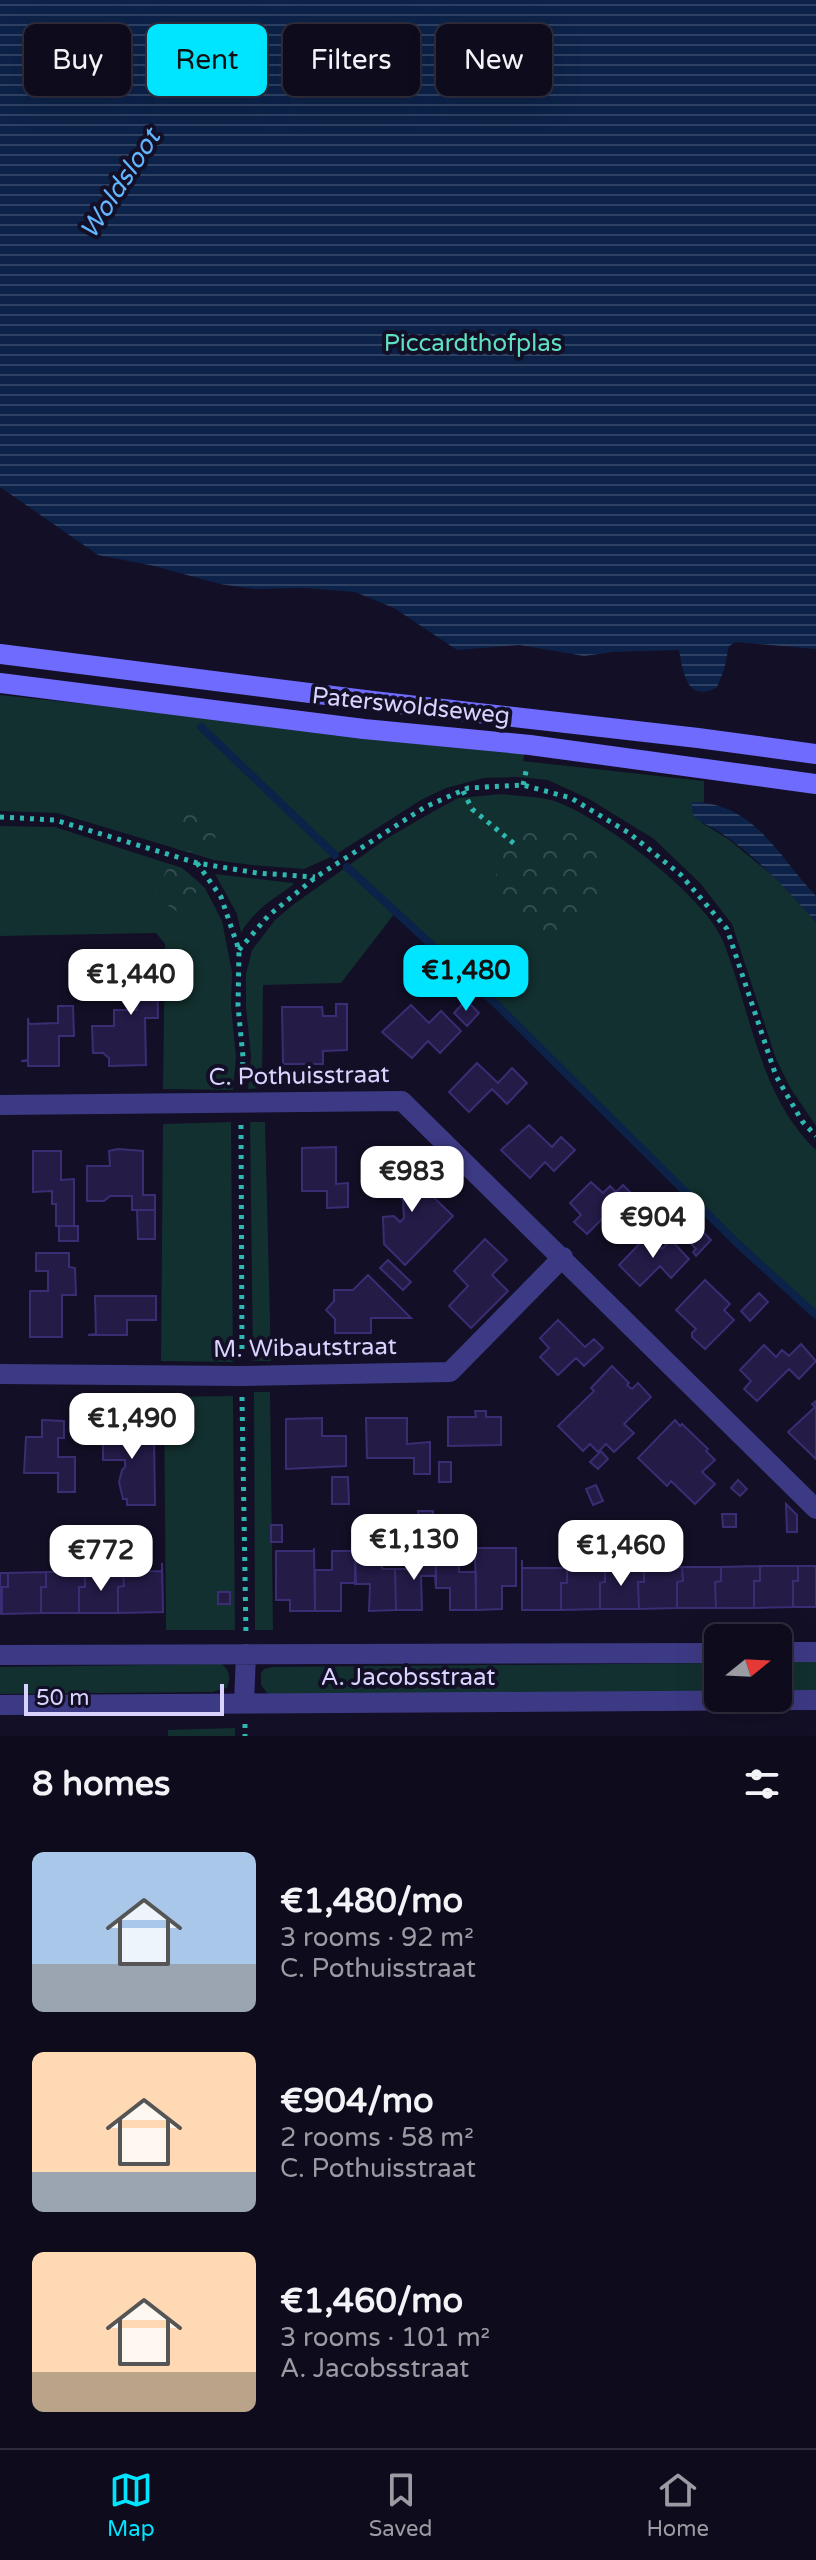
<!DOCTYPE html>
<meta charset="utf-8">
<style>
body{margin:0;font-family:"Varela Round",sans-serif;background:#1c1929;color:#f1f3f6;height:100vh;display:flex;flex-direction:column;font-size:30px;white-space:nowrap}
*{box-sizing:border-box;margin:0}
p{font-size:26px;color:#9b9ba3}
.icon{flex:none;width:44px;height:44px;fill:none;stroke:currentColor;stroke-width:2;stroke-linecap:round;stroke-linejoin:round}
.map{position:relative;height:1736px;overflow:hidden}
.details{display:flex;flex-direction:column;background:#0e0b1c;flex:1}
.details>*{flex:none}
.banner{position:absolute;left:24px;top:24px;width:768px;height:72px;display:flex;gap:16px}
.needle{width:52px;rotate:72deg}
.tools{position:absolute;left:704px;top:1624px;display:grid;gap:16px}
.tools a{display:grid;place-items:center;width:88px;height:88px;border-radius:12px;background:#0e0b1c;box-shadow:0 8px 32px #0002,0 0 0 2px #2e2b3b;font-size:40px}
.scale{position:absolute;left:24px;bottom:20px;width:200px;box-sizing:border-box;padding-left:8px;border:4px solid #d9d4ff;border-top:0;font-size:22px;line-height:28px;white-space:nowrap;color:#d9d4ff;-webkit-text-stroke:6px #130f26;paint-order:stroke}
.price{position:absolute;translate:-50% -68px;padding:0 18px;border-radius:16px;background:#fff;color:#222;font-size:26px;line-height:52px;filter:drop-shadow(0 2px 4px #0008)}
.price::after{content:'';position:absolute;left:50%;top:48px;width:24px;height:18px;margin-left:-12px;background:inherit;clip-path:polygon(0 0,100% 0,50% 100%)}
.price.on{background:#00e5ff;color:#111}
ul{padding:0;list-style:none}
li{display:flex;align-items:center;gap:24px;height:200px;padding:0 32px}
li span{display:grid;place-items:center;flex:none;width:224px;height:160px;border-radius:12px;color:#555}
li>.icon{margin-inline-start:auto}
span .icon{width:96px;height:96px;fill:#fffc;stroke-width:1}
li b{font-size:34px}
h2{display:flex;justify-content:space-between;align-items:center;height:96px;padding:0 32px;font-size:34px}
.tag{padding:0 28px;border-radius:12px;background:#0e0b1c;box-shadow:0 8px 32px #0002,0 0 0 2px #2e2b3b;font-size:28px;line-height:72px}
.tag.on{background:#00e5ff;color:#111}
.dock{display:flex;justify-content:space-around;align-items:center;height:112px;border-top:2px solid #2e2b3b;background:#0e0b1c;font-size:22px;color:#9b9ba3}
.dock a{display:grid;justify-items:center;gap:4px}
.dock .on{color:#00e5ff}
.map>svg:first-child{display:block}
.grass{fill:#12302f}
.forest{fill:url(#forest-crowns)}
.water{fill:url(#water-rules)}
.lines{fill:none;stroke-linecap:round;stroke-linejoin:round}
.stream{stroke:#0c2248;stroke-width:8}
.building{fill:#241b47;stroke:#3b2d73;stroke-width:2}
.path{stroke:#2fb8b0;stroke-width:5;stroke-dasharray:4 6;stroke-linecap:butt}
.street{stroke:#3d3a85;stroke-width:20}
.secondary{stroke:#6f6bff;stroke-width:20}
.labels{text-anchor:middle;dominant-baseline:central;stroke-width:8;stroke-linejoin:round;paint-order:stroke}
.park-label{font-size:24px;fill:#5fe0c0;stroke:#130f26}
.street-label{font-size:24px;fill:#d9d4ff;stroke:#130f26}
.water-label{font-size:26px;font-style:italic;fill:#62b6ff;stroke:#130f26}
</style>
<div class="map">
<svg width="816" height="1736" viewBox="0 0 816 1736">
<defs>
<pattern id="forest-crowns" width="20" height="18" patternUnits="userSpaceOnUse" patternTransform="scale(2)"><rect width="20" height="18" fill="#12302f"/><path d="M2 6a3 3 0 1 1 6 0M12 15a3 3 0 1 1 6 0" fill="none" stroke="#344d4e"/></pattern>
<pattern id="water-rules" width="6" height="5" patternUnits="userSpaceOnUse" patternTransform="scale(2)"><rect width="6" height="5" fill="#0c2248"/><path d="M0 2.5h6" fill="none" stroke="#2f4163"/></pattern>
</defs>
<rect width="100%" height="100%" fill="#130f26"/>
<path class="grass" d="M0 695 525 751 523 761 704 781V802L692 803 702 823 728 839 777 879 816 922V1126L791 1089 776 1059 732 924 700 883 654 839 589 799 548 780 518 777 484 778 446 788 421 800 335 855 304 869 252 865 214 860 57 813 0 811Z
M502 794C518 796 536 796 551 800 597 813 705 896 723 941 751 1011 759 1096 816 1150V1315L739 1245 496 1004 395 913 341 983 263 985 262 1088 248 1089 251 1057 246 1007V974L252 950 275 920 294 904 386 839 427 815 458 798Z
M0 826 55 827 182 868 205 888 222 921 232 972 231 1006 236 1057 233 1090 163 1089 165 944 156 933 0 936Z
M215 874 293 883V885C273 899 253 911 241 933L237 914Z
M231 1122 233 1362 161 1361 163 1124Z
M250 1122H265L271 1361H253Z
M254 1392H270L273 1630H255Z
M233 1396 235 1630H166L164 1397Z
M778 1662H816V1692H778Z
M718 1663V1692L268 1694 261 1685V1673L264 1669 273 1667Z
M221 1664C230 1670 231 1678 227 1688L212 1692 0 1694V1667Z
M235 1728V1736H168V1730Z"/>
<path class="forest" d="M188 803 218 815 214 848 188 852 176 849Z
M496 879a53 53 0 1 1 106 0a53 53 0 1 1-106 0Z
M169 864 182 868 201 884 182 915 155 897Z"/>
<path class="water" d="M0 0H816V649L736 642 729 646 724 670 717 687C687 704 683 672 679 650L613 652 584 656 519 645 457 650 394 608 355 592 304 588 254 589 220 584 154 566 98 555 0 487Z
M692 802C755 803 777 855 816 896V922C784 887 750 848 707 825 695 819 691 817 692 802Z"/>
<g class="lines">
<path class="stream" d="M201 727 335 855
M347 867 496 1004 739 1245 816 1315"/>
</g>
<path class="building" d="M120 958H157L158 1018H145L146 1065 109 1066V1058L103 1053H93L92 1026H114V1010H137L138 997H133V975H120Z
M466 1000 479 1013 467 1026 454 1013Z
M336 1004H347V1050L323 1051V1064H283L282 1007H322L323 1016H336Z
M411 1005 429 1023 441 1011 461 1031 440 1053 428 1041 412 1058 382 1032Z
M58 1006H73L74 1036H59V1066H28V1061H21L28 1060V1018L29 1024 58 1023Z
M477 1063 498 1083 512 1068 527 1083 507 1104 492 1089 469 1112 449 1092Z
M529 1125 552 1147 561 1137 575 1150 554 1171 545 1162 530 1178 501 1150Z
M336 1147V1184L348 1183V1207L327 1208V1191H302V1148Z
M118 1149 143 1151V1195H155V1210H132V1196H110L104 1201H87V1166H110L109 1151Z
M33 1151H61V1180L74 1179V1226H56V1204H52V1191L33 1192Z
M407 1166 426 1185 423 1187 453 1216 405 1265 384 1244 383 1217 394 1216 400 1222 404 1218 403 1200 383 1181V1167Z
M591 1182 603 1193 610 1186 616 1192 623 1185 638 1200 618 1220 610 1211 587 1234 574 1222 581 1215 570 1203Z
M137 1210H155V1239H138Z
M689 1217 711 1240 696 1256 693 1252 696 1249 677 1229Z
M59 1226H78V1241H59Z
M648 1235 662 1249 671 1240 689 1259 671 1278 660 1266 640 1286 619 1265Z
M485 1239 507 1260 492 1275 508 1291 471 1328 449 1306 468 1286 454 1271Z
M36 1253H69V1267L75 1268 76 1295H62V1337H30V1291H48V1271H36Z
M388 1260 411 1282 403 1290 380 1268Z
M368 1275 411 1318H371V1333H335V1319L326 1310 334 1301V1290H353Z
M705 1280 730 1304 724 1310 734 1320 705 1349 692 1337V1333L696 1329 676 1310Z
M759 1293 768 1302 750 1321 741 1311Z
M95 1296H156V1320H127V1335H88L96 1334Z
M558 1320 585 1347 594 1339 603 1348 584 1366 576 1358 558 1375 540 1357 549 1348 540 1338Z
M801 1344 816 1361 799 1379 789 1369 757 1401 744 1389 751 1381 740 1370 764 1345 776 1357 782 1350 789 1356Z
M612 1366 629 1383 627 1385 632 1389 638 1383 651 1397 624 1424 634 1433 614 1452 606 1444 598 1452 590 1444 583 1451 558 1426 594 1391 591 1388Z
M816 1401V1459L788 1432 815 1407 812 1404Z
M475 1411H486V1417H501V1445L448 1446V1417H476Z
M322 1418V1436H346V1466L286 1469V1419Z
M366 1418H407V1444L430 1442V1474H414V1458H367Z
M42 1420 64 1421V1438H58V1457H75V1492H58V1473H24L26 1437H42Z
M103 1420H130V1434H154L155 1505H127V1499H123L119 1482 122 1470 125 1467V1460H103Z
M675 1420 680 1426 682 1424 708 1449 706 1451 715 1460 702 1472 715 1484 695 1504 671 1481 667 1486 638 1458Z
M601 1451 608 1459 598 1469 590 1462Z
M439 1462H451V1482H439Z
M332 1477H348L349 1504H332Z
M738 1480 747 1489 740 1496 731 1488Z
M596 1485 603 1501 593 1505 586 1489Z
M786 1504 797 1515V1532H787Z
M418 1511H433V1524H419Z
M722 1514H736V1527H723Z
M271 1525H282V1542H271Z
M314 1548 315 1611H290V1600H276V1551H314Z
M475 1548H516V1586H502V1609L476 1610Z
M421 1549H435L436 1588 435 1576H421L422 1610H396L395 1569H408V1564H421Z
M332 1551H355L356 1583H341V1611H315V1570H332Z
M355 1553H369L370 1564H382V1569H395L396 1610 369 1611 370 1584H355Z
M459 1559V1572H476V1610H450V1588H436V1560Z
M522 1560V1568H567V1583H561V1610H522Z
M162 1563 163 1612 118 1613V1587L124 1586 123 1572 162 1571Z
M760 1566H798V1581H793V1607L754 1608V1581H760Z
M760 1566V1581H754V1608H716L715 1582 721 1581V1567Z
M798 1566H816V1607H793V1581H798Z
M605 1567H644V1582H638L639 1609H600V1583L605 1582Z
M605 1567V1582L600 1583V1609L561 1610V1583H567V1568Z
M644 1567H682L683 1581 677 1582V1608L639 1609 638 1582H644Z
M682 1567H721V1581L715 1582 716 1608H677V1582L683 1581Z
M46 1572H85V1587H79V1613H41V1587H46Z
M46 1572V1587H41V1613L2 1614V1587H8V1573Z
M85 1572H123L124 1586 118 1587V1613H79V1587H85Z
M0 1573H8V1587H2V1614H0Z
M218 1592H230V1604H218Z"/>
<g class="lines">
<path class="path" d="M523 785 527 767
M463 791 472 809 517 846
M0 817 55 820 197 863 257 873 315 877
M197 863 221 897 239 950 238 1006 243 1057 242 1083
M239 950 268 916 316 877 425 807 468 788 523 785 571 798 629 833 681 875 727 929 776 1076 802 1121 816 1136
M241 1125 242 1355
M242 1397 246 1635
M245 1724V1736"/>
<path class="street" d="M0 1105 402 1101 816 1509
M0 1374 242 1376 450 1372 563 1257
M778 1652H816
M0 1655 718 1653
M244 1703 246 1654
M0 1705 816 1700"/>
<path class="secondary" d="M0 654 373 701 698 738 816 754
M0 683 364 729 530 745 816 784"/>
</g>
<g class="labels">
<g class="park-label">
<text x="473" y="343">Piccardthofplas</text>
</g>
<g class="street-label">
<text transform="translate(411 706) rotate(6)">Paterswoldseweg</text>
<text transform="translate(299 1076) rotate(-1)">C. Pothuisstraat</text>
<text transform="translate(305 1348) rotate(-1)">M. Wibautstraat</text>
<text x="408" y="1677">A. Jacobsstraat</text>
</g>
<g class="water-label">
<text transform="translate(120 184) rotate(-57)">Woldsloot</text>
</g>
</g>
</svg>
<div class="tools">
<a><svg class="needle" viewBox="-14 -14 28 28"><path d="M0-13l5 13h-10z" fill="#e53935"/><path d="M0 13l5-13h-10z" fill="#9b9ba3"/></svg></a>
</div>
<div class="scale">50 m</div>
<b class="price on" style="left:466px;top:1013px">€1,480</b>
<b class="price" style="left:131px;top:1017px">€1,440</b>
<b class="price" style="left:412px;top:1214px">€983</b>
<b class="price" style="left:653px;top:1260px">€904</b>
<b class="price" style="left:132px;top:1461px">€1,490</b>
<b class="price" style="left:414px;top:1582px">€1,130</b>
<b class="price" style="left:621px;top:1588px">€1,460</b>
<b class="price" style="left:101px;top:1593px">€772</b>
<div class="banner">
<a class="tag">Buy</a>
<a class="tag on">Rent</a>
<a class="tag">Filters</a>
<a class="tag">New</a>
</div>
</div>
<section class="details">
<h2>8 homes<svg class="icon" aria-label="filters" viewBox="0 0 24 24"><path d="M4 7h16M4 17h16"/><circle cx="9" cy="7" r="2"/><circle cx="15" cy="17" r="2"/></svg></h2>
<ul>
<li><span style="background:linear-gradient(#a9c7e8 70%,#9aa5b1 0)"><svg class="icon" aria-label="home" viewBox="0 0 24 24"><path d="M3 11l9-7 9 7M6 9v11h12V9"/></svg></span><div><b>€1,480/mo</b><p>3 rooms · 92 m²</p><p>C. Pothuisstraat</p></div></li>
<li><span style="background:linear-gradient(#ffd9b3 75%,#9aa5b1 0)"><svg class="icon" aria-label="home" viewBox="0 0 24 24"><path d="M3 11l9-7 9 7M6 9v11h12V9"/></svg></span><div><b>€904/mo</b><p>2 rooms · 58 m²</p><p>C. Pothuisstraat</p></div></li>
<li><span style="background:linear-gradient(#ffd9b3 75%,#b9a48a 0)"><svg class="icon" aria-label="home" viewBox="0 0 24 24"><path d="M3 11l9-7 9 7M6 9v11h12V9"/></svg></span><div><b>€1,460/mo</b><p>3 rooms · 101 m²</p><p>A. Jacobsstraat</p></div></li>
</ul>
</section>
<nav class="dock">
<a class="on"><svg class="icon" aria-label="map" viewBox="0 0 24 24"><path d="M3 6l6-2 6 2 6-2v14l-6 2-6-2-6 2zM9 4v14M15 6v14"/></svg>Map</a>
<a><svg class="icon" aria-label="saved" viewBox="0 0 24 24"><path d="M7 4h10v16l-5-4-5 4z"/></svg>Saved</a>
<a><svg class="icon" aria-label="home" viewBox="0 0 24 24"><path d="M3 11l9-7 9 7M6 9v11h12V9"/></svg>Home</a>
</nav>
